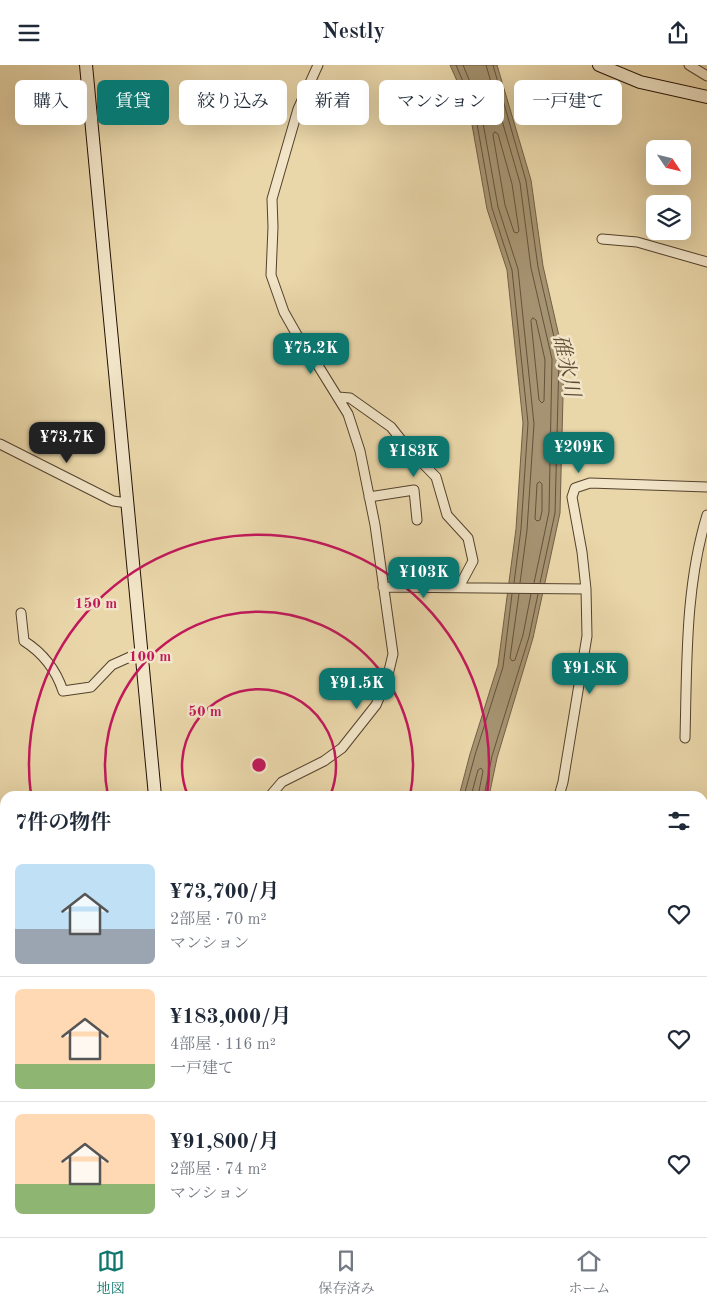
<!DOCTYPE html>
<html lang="ja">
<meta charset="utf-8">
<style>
body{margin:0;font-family:"Old Standard TT","Noto Serif JP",serif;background:#f6f6f7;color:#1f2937;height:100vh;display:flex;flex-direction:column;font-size:19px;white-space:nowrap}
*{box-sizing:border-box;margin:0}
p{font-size:16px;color:#747a83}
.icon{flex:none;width:28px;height:28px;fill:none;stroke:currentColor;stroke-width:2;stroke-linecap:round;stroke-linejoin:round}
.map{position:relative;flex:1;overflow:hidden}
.panel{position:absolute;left:0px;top:726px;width:708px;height:446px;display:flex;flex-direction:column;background:#fff;border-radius:15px 15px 0 0;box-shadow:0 5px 20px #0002}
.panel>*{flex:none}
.top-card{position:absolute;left:15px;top:15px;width:678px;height:45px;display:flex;gap:10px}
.needle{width:32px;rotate:125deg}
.controls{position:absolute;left:646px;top:75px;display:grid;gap:10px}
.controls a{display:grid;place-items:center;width:45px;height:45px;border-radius:8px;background:#fff;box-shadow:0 5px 20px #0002;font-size:25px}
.price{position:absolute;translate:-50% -42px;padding:0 11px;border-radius:10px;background:#0f766e;color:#fff;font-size:16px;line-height:32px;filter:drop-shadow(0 1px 2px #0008)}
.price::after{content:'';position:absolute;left:50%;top:30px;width:15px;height:11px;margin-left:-8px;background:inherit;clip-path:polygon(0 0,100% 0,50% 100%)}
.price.current{background:#222;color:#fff}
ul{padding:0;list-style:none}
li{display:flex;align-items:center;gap:15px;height:125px;padding:0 15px}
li+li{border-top:1px solid #e0e1e3}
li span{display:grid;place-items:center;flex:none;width:140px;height:100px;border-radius:8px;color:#555}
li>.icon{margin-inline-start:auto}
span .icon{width:60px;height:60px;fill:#fffc;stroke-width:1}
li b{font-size:21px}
h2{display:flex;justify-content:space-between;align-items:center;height:60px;padding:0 15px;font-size:21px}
.pill{padding:0 18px;border-radius:8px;background:#fff;box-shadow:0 5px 20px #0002;font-size:18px;line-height:45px}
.pill.current{background:#0f766e;color:#fff}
header{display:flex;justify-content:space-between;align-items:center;height:65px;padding:0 15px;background:#fff;font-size:22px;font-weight:700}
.menu{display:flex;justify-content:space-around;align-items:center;height:70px;border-top:1px solid #e0e1e3;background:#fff;font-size:14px;color:#747a83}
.menu a{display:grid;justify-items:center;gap:2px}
.menu .current{color:#0f766e}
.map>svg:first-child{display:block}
.water{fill:#a69371;stroke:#725f45}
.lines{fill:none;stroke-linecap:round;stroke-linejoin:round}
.shore{stroke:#64523a;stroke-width:1}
.street-casing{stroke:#54422d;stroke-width:11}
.secondary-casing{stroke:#231104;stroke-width:14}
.street{stroke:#f1e4c7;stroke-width:9}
.secondary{stroke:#f1e4c7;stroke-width:12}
.ring{fill:none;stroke:#c2185b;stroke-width:2.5}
.labels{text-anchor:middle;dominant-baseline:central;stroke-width:5;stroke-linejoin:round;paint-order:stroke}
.water-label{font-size:21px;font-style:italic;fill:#5e4c35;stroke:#f1e4c7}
.centre{fill:#c2185b;stroke:#f1e4c7;stroke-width:2.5}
.ring-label{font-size:15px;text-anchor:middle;font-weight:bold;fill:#c2185b;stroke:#f1e4c7;stroke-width:5;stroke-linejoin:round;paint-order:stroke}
</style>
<header><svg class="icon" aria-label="menu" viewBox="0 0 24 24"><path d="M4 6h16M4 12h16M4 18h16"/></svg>Nestly<svg class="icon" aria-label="share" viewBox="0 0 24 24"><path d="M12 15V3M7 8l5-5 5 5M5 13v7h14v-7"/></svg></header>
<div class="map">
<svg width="707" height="1172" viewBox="0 0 707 1172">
<rect width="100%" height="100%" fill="#e9d6a9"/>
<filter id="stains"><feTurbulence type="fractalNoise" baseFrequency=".004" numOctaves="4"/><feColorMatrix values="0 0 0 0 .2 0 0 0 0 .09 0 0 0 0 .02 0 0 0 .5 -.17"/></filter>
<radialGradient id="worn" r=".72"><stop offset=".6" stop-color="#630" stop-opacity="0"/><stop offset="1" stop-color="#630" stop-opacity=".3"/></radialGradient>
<path class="water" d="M450 0H497L531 115 543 201 564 293 560 448 533 573 497 693 489 731H459L470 689 498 600 516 464 523 358 507 205 487 144 469 43Z
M363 1168H428L426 1172H362Z"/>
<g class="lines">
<path class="shore" d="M456 0 474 42 492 143 512 205 528 358 521 464 514 518
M463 0 480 41 498 142 518 204 534 359 527 465 520 518
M486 0 520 118 531 203 552 294 549 447 534 518
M493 0 526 116 538 202 559 294 555 448 540 518
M495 67 498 69 512 119 519 166 517 168 514 167 505 140 493 70Z
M533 253 536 255 545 295 544 336 542 338 539 335 531 256Z
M540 417 542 419V446L540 455 537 456 535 454 537 419Z
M519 529 510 593 512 596 515 595 523 570 531 529
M464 731 475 690 503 602 512 529
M471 731 478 705 481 703 483 706 478 731
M484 731 492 691 529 572 538 529"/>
<g class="street-casing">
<path id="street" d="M689 0 707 11
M602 174 637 177 707 197
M338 332 350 333 391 362 406 381 436 412 447 450 468 473 473 496 459 522
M0 379 113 436 128 438
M369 432 414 425 417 455
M383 522 586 524
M21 548 24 576C43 588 56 605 63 626L91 622 112 600 141 587
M685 673C687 598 685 522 707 450
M270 731 282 717 324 696 342 683 376 640 387 614 393 589 375 460 360 386 348 349 314 294 297 270 284 247 271 210 273 162 272 134 298 44 318 0
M559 731 563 717 587 571 586 524 582 487 572 432 575 423 590 418 707 422
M163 1172 166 1168
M574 1172 575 1168"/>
</g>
<g class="secondary-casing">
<path id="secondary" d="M86 0 155 731
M599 0 640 17 707 32
M702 1151 707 1105
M201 1168V1172
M702 1172V1168"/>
</g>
<use href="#street" class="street"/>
<use href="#secondary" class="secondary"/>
</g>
<g class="ring">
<path d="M188 731A77 77 0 1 1 330 731"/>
<path d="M108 731A154 154 0 1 1 410 731"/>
<path d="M31 730A230 230 0 1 1 487 730"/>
</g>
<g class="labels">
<g class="water-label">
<text transform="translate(565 301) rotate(78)">碓氷川</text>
</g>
</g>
<circle cx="259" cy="700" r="8" class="centre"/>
<g class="ring-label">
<text x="96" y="543">150 m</text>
<text x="150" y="596">100 m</text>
<text x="205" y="651">50 m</text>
</g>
<rect width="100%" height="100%" filter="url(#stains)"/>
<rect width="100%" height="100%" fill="url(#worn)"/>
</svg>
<div class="controls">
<a><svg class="needle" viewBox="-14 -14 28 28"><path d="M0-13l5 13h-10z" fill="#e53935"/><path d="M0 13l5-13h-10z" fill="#747a83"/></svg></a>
<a><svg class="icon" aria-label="layers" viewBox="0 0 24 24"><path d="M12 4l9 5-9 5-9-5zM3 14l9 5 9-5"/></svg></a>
</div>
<b class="price" style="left:311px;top:310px">¥75.2K</b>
<b class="price current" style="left:67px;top:399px">¥73.7K</b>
<b class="price" style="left:579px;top:409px">¥209K</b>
<b class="price" style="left:414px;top:413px">¥183K</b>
<b class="price" style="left:424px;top:534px">¥103K</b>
<b class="price" style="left:590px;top:630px">¥91.8K</b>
<b class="price" style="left:357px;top:645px">¥91.5K</b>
<div class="top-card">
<a class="pill">購入</a>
<a class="pill current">賃貸</a>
<a class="pill">絞り込み</a>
<a class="pill">新着</a>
<a class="pill">マンション</a>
<a class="pill">一戸建て</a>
</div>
<section class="panel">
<h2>7件の物件<svg class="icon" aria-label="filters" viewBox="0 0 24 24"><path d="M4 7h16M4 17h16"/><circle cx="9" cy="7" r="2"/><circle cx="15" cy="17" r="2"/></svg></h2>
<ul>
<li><span style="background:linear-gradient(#bfe0f5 65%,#9aa5b1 0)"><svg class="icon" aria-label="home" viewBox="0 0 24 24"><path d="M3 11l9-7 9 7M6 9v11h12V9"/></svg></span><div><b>¥73,700/月</b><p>2部屋 · 70 m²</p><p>マンション</p></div><svg class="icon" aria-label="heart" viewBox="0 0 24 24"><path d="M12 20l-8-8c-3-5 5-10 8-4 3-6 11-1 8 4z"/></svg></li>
<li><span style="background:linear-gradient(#ffd9b3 75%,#8fb573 0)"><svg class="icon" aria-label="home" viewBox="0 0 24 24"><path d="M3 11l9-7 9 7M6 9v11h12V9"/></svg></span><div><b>¥183,000/月</b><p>4部屋 · 116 m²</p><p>一戸建て</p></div><svg class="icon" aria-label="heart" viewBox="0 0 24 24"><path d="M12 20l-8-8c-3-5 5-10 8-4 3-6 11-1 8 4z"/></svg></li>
<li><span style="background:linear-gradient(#ffd9b3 70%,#8fb573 0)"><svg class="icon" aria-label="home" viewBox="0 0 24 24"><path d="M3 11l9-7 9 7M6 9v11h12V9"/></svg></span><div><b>¥91,800/月</b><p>2部屋 · 74 m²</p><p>マンション</p></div><svg class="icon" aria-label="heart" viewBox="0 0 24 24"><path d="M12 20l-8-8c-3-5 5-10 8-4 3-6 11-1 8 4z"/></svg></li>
</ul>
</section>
</div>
<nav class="menu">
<a class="current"><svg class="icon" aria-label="map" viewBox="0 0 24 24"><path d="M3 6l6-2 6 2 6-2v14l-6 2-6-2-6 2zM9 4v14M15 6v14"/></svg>地図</a>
<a><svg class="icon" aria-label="saved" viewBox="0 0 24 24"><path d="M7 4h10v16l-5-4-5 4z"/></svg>保存済み</a>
<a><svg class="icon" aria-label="home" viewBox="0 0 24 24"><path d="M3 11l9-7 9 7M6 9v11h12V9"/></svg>ホーム</a>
</nav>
